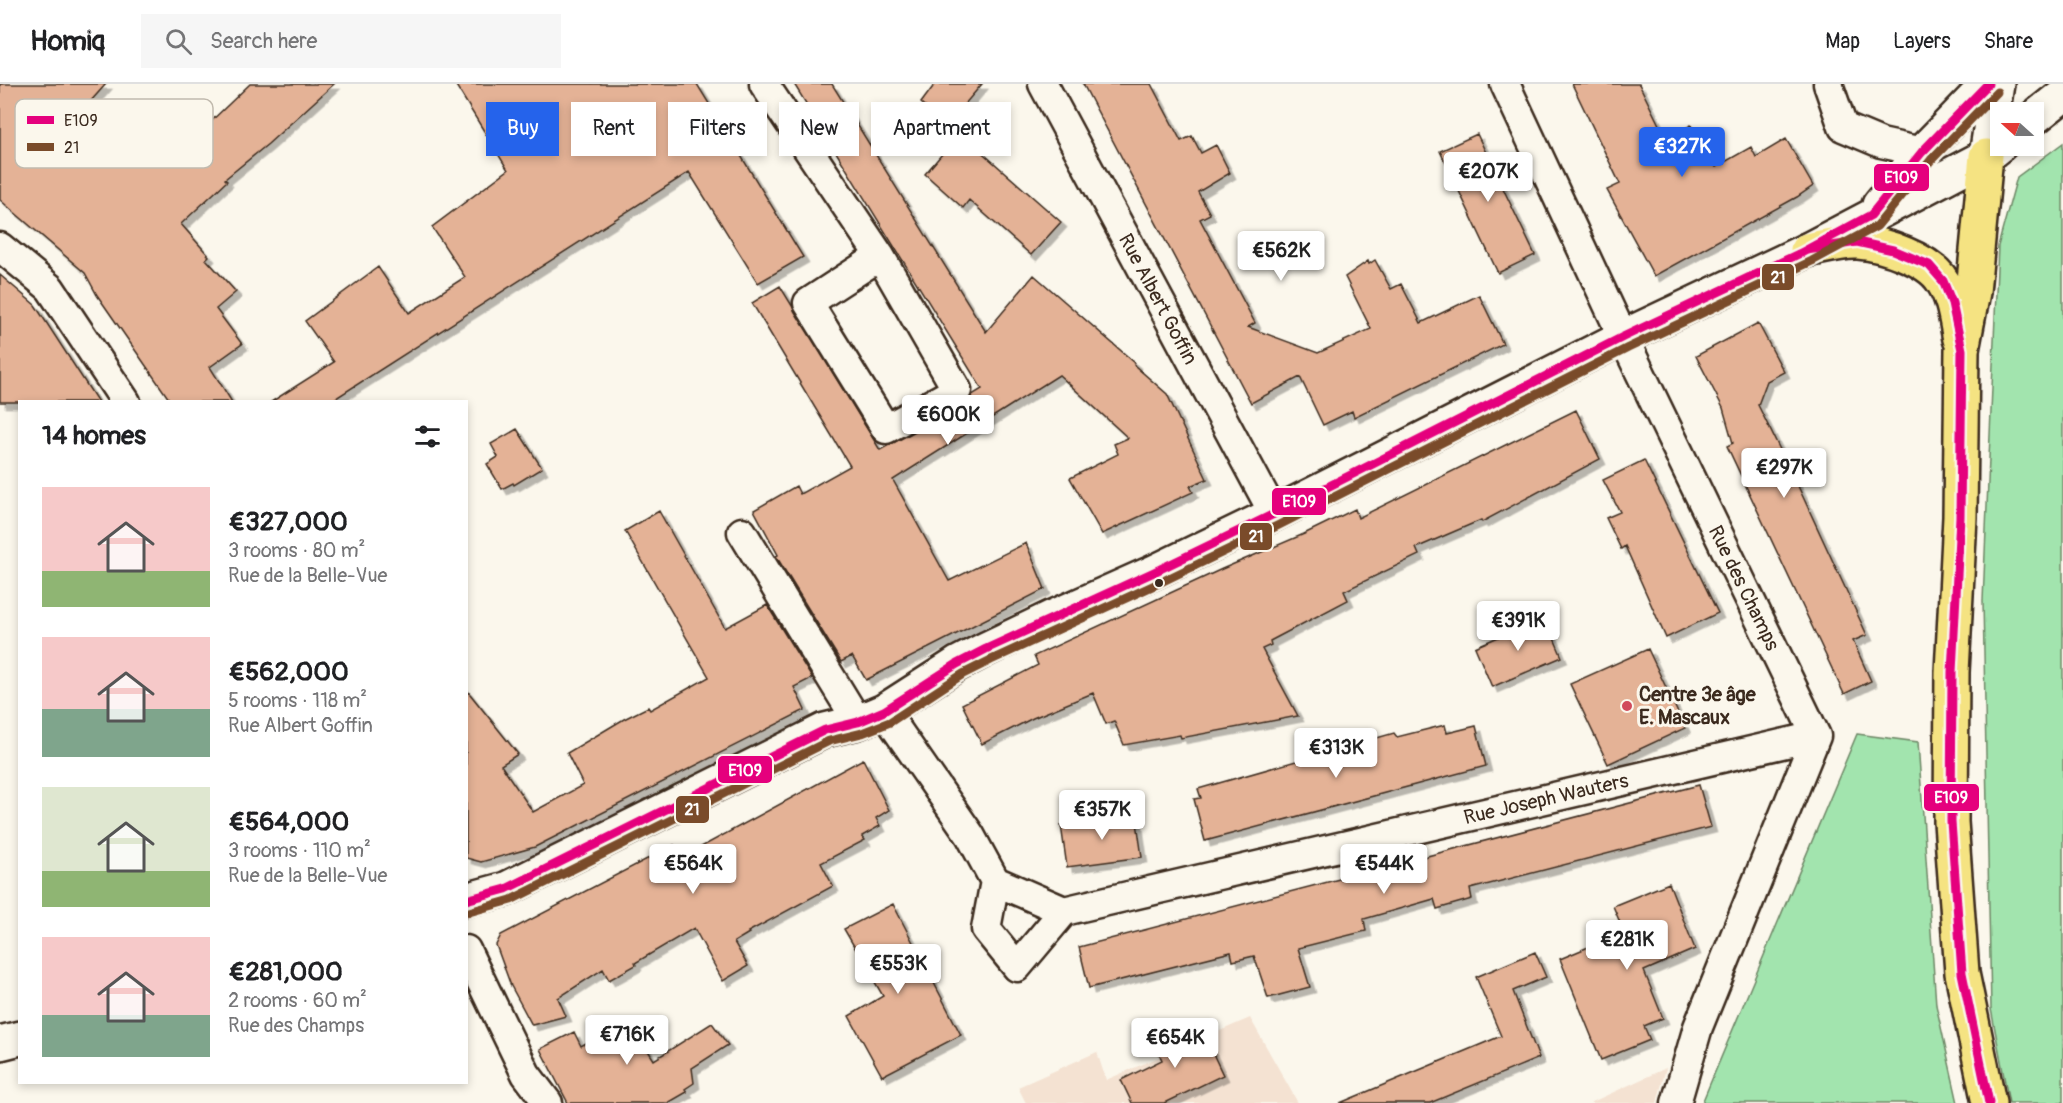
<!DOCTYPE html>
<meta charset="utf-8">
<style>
body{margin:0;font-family:Pangolin,sans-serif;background:#f6f6f6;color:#202124;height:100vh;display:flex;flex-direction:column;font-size:22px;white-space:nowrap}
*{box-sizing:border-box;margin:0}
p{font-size:20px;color:#757577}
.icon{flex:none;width:33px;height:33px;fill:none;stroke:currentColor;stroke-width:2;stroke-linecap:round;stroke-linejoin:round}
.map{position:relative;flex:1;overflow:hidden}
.sheet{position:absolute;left:18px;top:316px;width:450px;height:684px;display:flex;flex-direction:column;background:#fff;border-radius:0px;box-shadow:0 3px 9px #0003}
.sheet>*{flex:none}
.top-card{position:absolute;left:486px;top:18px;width:570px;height:54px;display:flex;gap:12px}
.needle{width:39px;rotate:291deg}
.fabs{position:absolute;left:1990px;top:18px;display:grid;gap:12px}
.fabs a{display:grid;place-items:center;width:54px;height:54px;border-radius:0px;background:#fff;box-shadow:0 3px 9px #0003;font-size:30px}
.price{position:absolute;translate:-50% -51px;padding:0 14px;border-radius:6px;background:#fff;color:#222;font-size:20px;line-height:39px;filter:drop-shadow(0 2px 3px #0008)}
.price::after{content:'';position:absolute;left:50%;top:36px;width:18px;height:14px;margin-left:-9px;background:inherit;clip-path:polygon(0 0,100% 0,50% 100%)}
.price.on{background:#2563eb;color:#fff}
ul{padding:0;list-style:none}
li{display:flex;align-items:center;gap:18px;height:150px;padding:0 24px}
li span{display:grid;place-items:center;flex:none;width:168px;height:120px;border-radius:0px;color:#555}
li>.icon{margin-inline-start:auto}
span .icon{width:72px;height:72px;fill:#fffc;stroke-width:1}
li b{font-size:26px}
h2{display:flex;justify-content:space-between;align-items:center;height:72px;padding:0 24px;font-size:26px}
.tag{padding:0 21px;border-radius:0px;background:#fff;box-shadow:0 3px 9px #0003;font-size:21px;line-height:54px}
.tag.on{background:#2563eb;color:#fff}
header{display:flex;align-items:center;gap:36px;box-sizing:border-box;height:84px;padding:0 30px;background:#fff;border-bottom:2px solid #e0e0e0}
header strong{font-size:28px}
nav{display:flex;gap:33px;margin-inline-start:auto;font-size:21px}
.search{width:420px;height:54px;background:#f6f6f6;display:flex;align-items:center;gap:15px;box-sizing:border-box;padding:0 21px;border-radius:0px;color:#757577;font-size:22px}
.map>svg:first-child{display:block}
.built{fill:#f4e2d2}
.green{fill:#a2e4ae;stroke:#6e8766;stroke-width:1.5}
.building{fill:#e4b296;stroke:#3b2a1e;stroke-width:1.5;filter:url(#shadow)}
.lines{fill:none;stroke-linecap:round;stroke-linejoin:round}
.street-casing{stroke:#3b2a1e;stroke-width:33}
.secondary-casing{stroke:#3b2a1e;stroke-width:38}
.highway-casing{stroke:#3b2a1e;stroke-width:38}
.street{stroke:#fbf7ec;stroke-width:28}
.secondary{stroke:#fbf7ec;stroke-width:33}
.highway{stroke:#f5e382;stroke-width:33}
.bus-1-casing{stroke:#fbf7ec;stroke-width:14}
.bus-2-casing{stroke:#fbf7ec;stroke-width:14}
.bus-1{stroke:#e5007d;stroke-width:9}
.bus-2{stroke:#7a4b2a;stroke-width:9}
.bus-dot{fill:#3b2a1e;stroke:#fbf7ec;stroke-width:2}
.poi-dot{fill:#d1495b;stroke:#fbf7ec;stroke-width:2}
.labels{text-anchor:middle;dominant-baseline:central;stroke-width:6;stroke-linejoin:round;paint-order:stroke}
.street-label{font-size:20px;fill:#3b2a1e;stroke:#fbf7ec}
.poi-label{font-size:20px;font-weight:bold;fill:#3b2a1e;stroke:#fbf7ec;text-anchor:start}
.key{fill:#fbf7ec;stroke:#c1baae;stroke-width:1.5}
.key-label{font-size:16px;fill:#3b2a1e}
.line-badge{stroke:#fbf7ec;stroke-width:2}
.badge-label{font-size:16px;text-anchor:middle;font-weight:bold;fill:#fff}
</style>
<header>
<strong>Homiq</strong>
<div class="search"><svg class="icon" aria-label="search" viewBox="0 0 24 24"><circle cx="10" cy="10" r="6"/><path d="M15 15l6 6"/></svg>Search here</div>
<nav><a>Map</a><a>Layers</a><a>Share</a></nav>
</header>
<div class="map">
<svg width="2063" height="1019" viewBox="0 0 2063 1019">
<defs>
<filter id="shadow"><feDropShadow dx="5.5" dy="5.5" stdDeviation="0" flood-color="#0004"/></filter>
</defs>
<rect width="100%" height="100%" fill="#fbf7ec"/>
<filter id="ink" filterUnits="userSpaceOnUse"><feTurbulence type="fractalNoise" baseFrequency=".0167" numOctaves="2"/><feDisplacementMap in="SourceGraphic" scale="12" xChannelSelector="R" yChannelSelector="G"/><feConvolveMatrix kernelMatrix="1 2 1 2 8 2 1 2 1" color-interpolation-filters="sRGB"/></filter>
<g filter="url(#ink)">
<path class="built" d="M1250 934 1298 1019H1026L1018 1003 1097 968 1106 996Z
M1666 984 1657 1019H1590Z"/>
<path class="green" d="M2063 59V1019H2009L1991 925 1983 517 1998 162 2017 93Z
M1857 650 1918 658 1936 921 1958 1019H1702Z"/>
<path class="building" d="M0 0H106L90 18 145 68 188 26 205 43 250 0H334L268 60 225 95 227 97 181 140 209 172 206 175 236 208 216 225 242 260 210 283 232 318H171L97 211 85 189 0 116Z
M455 0H697L803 173 758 199 689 88 330 318H271L334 278 305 237 378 183 409 229 465 193 432 143 508 86Z
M794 0H832L986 248 1034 191 1135 279 1134 281 1167 310 1207 395 1190 402 1193 408 1102 450 1070 394 1118 370 1114 360 1128 354 1059 291 893 396 949 497 1026 459 1045 505 866 596 852 572 841 578 776 472 778 471 754 426 796 402 800 410 850 382 752 219 780 202 880 366 965 320 972 311 982 305Z
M935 0H982L946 42 921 19Z
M1083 0H1151L1181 57 1192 52 1201 69 1216 61 1230 89 1198 108 1210 130 1200 135 1255 239 1248 243 1318 269 1371 245 1345 193 1368 177 1369 180 1375 176 1391 205 1401 200 1421 239 1479 211 1503 260 1354 333 1352 327 1323 341 1300 293 1251 319Z
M1572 0H1639L1666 55 1691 41 1716 83 1751 63 1756 73 1786 55 1813 102 1797 113 1654 192 1607 106 1620 100Z
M960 49 1061 138 1031 171 969 116 963 124 925 90Z
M1477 50 1535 171 1498 189 1440 67Z
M0 191 35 221 98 318H0Z
M1758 239 1784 288 1767 297 1758 321 1798 402 1867 551 1853 557 1871 597 1844 610 1727 362 1733 359 1723 324 1696 272Z
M1576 326 1600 375 1482 438 1481 436 1416 464 1419 471 1344 507 1348 516 1270 557 1271 561 1262 565 1298 632 1181 654 1180 651 1124 661 1114 637 1106 640 1093 609 1033 634 982 660 962 620 1038 581 1034 572 1222 485 1304 450 1355 425 1358 434Z
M517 345 542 384 514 401 513 399 502 405 487 380 498 373 491 360Z
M1644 376 1718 529 1666 554 1625 462 1621 465 1606 434 1620 428 1603 396Z
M659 427 725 544 767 521 812 594 794 603 805 626 535 763 481 778 466 774V605L518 670 501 681 533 728 583 701 567 669 624 635 648 623 650 626 709 593 625 447Z
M1545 533 1562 573 1492 603 1475 563Z
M1648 565 1685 644 1608 680 1570 600Z
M1445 641 1447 649 1476 642 1486 682 1205 757 1194 715 1201 714 1198 705 1394 649 1397 653Z
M863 675 889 726 876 734 880 742 862 752 865 756 821 779 833 802 748 848 749 849 734 858 748 882 723 897 694 844 635 879 636 881 609 896 603 885 558 914 566 932 532 941 511 902 496 861 501 851 674 761 681 774Z
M1699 701 1711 743 1470 805 1472 815 1437 825 1434 815 1364 835 1366 847 1298 864 1310 903 1268 914 1254 872 1233 877 1231 868 1089 904 1079 863Z
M1136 731 1142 773 1067 783 1061 741Z
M1669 799 1695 865 1644 887 1663 934 1644 942 1650 956 1601 976 1560 875 1624 848 1613 822Z
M893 820 961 951 882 992 849 932 883 912 844 845Z
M1535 868 1546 893 1513 907 1539 974 1430 1019H1340L1501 952 1476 893Z
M628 935 654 976 712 939 728 961 692 984 694 999 685 1005 687 1008 668 1019H568L540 965 574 948 581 962Z
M1198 938 1223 991 1165 1019H1132L1121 996 1162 976 1154 959Z"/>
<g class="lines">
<g class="street-casing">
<path id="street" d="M764 0 880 172 957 306 886 345 808 219 880 172
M1043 0 1274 430
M1505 0 1623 253 1816 652 1698 943 1676 1019
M1828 0 1843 43 1881 59 1922 68
M0 163 50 204 126 318
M742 448 858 638
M884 627 970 751 995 797
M995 797 1064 827 1017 883 986 845Z
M1064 827 1816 652
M466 866 526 990 548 1019"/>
</g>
<g class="secondary-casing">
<path id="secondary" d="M2034 34 2063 11
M1986 72 1997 0
M1879 121 1922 68 1988 0
M466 816 506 805 825 646 858 638 884 627 957 580 986 565 1053 533 1154 488 1274 430 1623 253 1807 166 1986 72 2001 60
M0 959 20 954"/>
</g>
<g class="highway-casing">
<path id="highway" d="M1986 72 1973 208 1962 266 1960 433 1952 588 1951 738 1962 889 1989 1019
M1807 166C1823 163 1842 157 1858 158 1883 160 1930 175 1943 198 1954 215 1956 236 1960 255"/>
</g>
<use href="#street" class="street"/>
<use href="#secondary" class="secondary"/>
<use href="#highway" class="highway"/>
<g class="bus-1-casing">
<path id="bus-1" d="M1801 169 1871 131 1922 68 1988 0
M466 816 506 805 825 646 858 638 884 627 957 580 986 565 1154 488 1274 430 1623 253 1807 166 1857 158 1893 166 1929 181 1943 197 1952 219 1962 266 1960 433 1952 588 1951 738 1962 889 1989 1019"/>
</g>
<g class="bus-2-casing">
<path id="bus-2" d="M469 828 511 816 829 657 862 649 890 638 963 590 991 576 1159 499 1279 441 1628 264 1812 177 1877 142 1931 76 1997 8"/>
</g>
<use href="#bus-1" class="bus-1"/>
<use href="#bus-2" class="bus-2"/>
</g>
</g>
<circle class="bus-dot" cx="1159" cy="499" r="5"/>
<circle class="poi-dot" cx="1627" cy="622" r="6"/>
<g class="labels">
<g class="street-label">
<text transform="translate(1158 215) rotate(62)">Rue Albert Goffin</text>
<text transform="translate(1744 504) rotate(64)">Rue des Champs</text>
<text transform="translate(1546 715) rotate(-13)">Rue Joseph Wauters</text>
</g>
<g class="poi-label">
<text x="1639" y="610">Centre 3e âge<tspan x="1639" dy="23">E. Mascaux</tspan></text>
</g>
</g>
<rect x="15" y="15" width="198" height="69" rx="9" class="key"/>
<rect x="27" y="32" width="27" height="8" fill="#e5007d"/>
<rect x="27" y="59" width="27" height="8" fill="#7a4b2a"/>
<g class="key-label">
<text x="64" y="42">E109</text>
<text x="64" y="69">21</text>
</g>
<g class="line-badge">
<rect x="1873" y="79" width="57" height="29" rx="6" fill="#e5007d"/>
<rect x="1761" y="179" width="34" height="28" rx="6" fill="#7a4b2a"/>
<rect x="1271" y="403" width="56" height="29" rx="6" fill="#e5007d"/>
<rect x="1239" y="438" width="34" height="29" rx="6" fill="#7a4b2a"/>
<rect x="717" y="671" width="56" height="29" rx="6" fill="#e5007d"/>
<rect x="1923" y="699" width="57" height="29" rx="6" fill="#e5007d"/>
<rect x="675" y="711" width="35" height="29" rx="6" fill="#7a4b2a"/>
</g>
<g class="badge-label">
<text x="1901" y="99">E109</text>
<text x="1778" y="199">21</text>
<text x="1299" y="423">E109</text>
<text x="1256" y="458">21</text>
<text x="745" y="692">E109</text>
<text x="1951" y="719">E109</text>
<text x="692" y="731">21</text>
</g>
</svg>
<div class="fabs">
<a><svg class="needle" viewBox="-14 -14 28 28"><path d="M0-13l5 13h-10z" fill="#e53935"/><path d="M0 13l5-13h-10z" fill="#757577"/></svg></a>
</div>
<b class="price on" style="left:1682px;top:94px">€327K</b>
<b class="price" style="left:1488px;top:119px">€207K</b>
<b class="price" style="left:1281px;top:198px">€562K</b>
<b class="price" style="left:948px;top:362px">€600K</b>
<b class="price" style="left:1784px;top:415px">€297K</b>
<b class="price" style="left:1518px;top:568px">€391K</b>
<b class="price" style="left:1336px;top:695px">€313K</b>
<b class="price" style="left:1102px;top:757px">€357K</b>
<b class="price" style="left:693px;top:811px">€564K</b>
<b class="price" style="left:1384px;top:811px">€544K</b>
<b class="price" style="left:1627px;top:887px">€281K</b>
<b class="price" style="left:898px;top:911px">€553K</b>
<b class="price" style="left:627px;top:982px">€716K</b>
<b class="price" style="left:1175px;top:985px">€654K</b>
<div class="top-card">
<a class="tag on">Buy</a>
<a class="tag">Rent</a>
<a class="tag">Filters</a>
<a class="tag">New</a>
<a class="tag">Apartment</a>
</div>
<section class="sheet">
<h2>14 homes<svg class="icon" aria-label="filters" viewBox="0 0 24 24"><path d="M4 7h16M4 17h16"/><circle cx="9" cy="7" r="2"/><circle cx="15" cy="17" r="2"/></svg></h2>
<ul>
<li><span style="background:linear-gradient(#f6c9c9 70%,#8fb573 0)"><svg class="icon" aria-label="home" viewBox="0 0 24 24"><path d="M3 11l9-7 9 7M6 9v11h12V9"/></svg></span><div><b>€327,000</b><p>3 rooms · 80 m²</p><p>Rue de la Belle-Vue</p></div></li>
<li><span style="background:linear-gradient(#f6c9c9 60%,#7fa58c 0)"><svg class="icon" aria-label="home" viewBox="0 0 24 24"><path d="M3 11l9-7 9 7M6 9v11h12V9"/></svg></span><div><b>€562,000</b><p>5 rooms · 118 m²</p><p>Rue Albert Goffin</p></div></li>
<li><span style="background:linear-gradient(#dfe7d0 70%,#8fb573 0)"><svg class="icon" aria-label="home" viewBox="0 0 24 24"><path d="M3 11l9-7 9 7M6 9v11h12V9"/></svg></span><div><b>€564,000</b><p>3 rooms · 110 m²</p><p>Rue de la Belle-Vue</p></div></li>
<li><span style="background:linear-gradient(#f6c9c9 65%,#7fa58c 0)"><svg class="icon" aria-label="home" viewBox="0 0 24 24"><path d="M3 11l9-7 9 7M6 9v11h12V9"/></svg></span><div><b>€281,000</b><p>2 rooms · 60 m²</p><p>Rue des Champs</p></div></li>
</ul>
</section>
</div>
